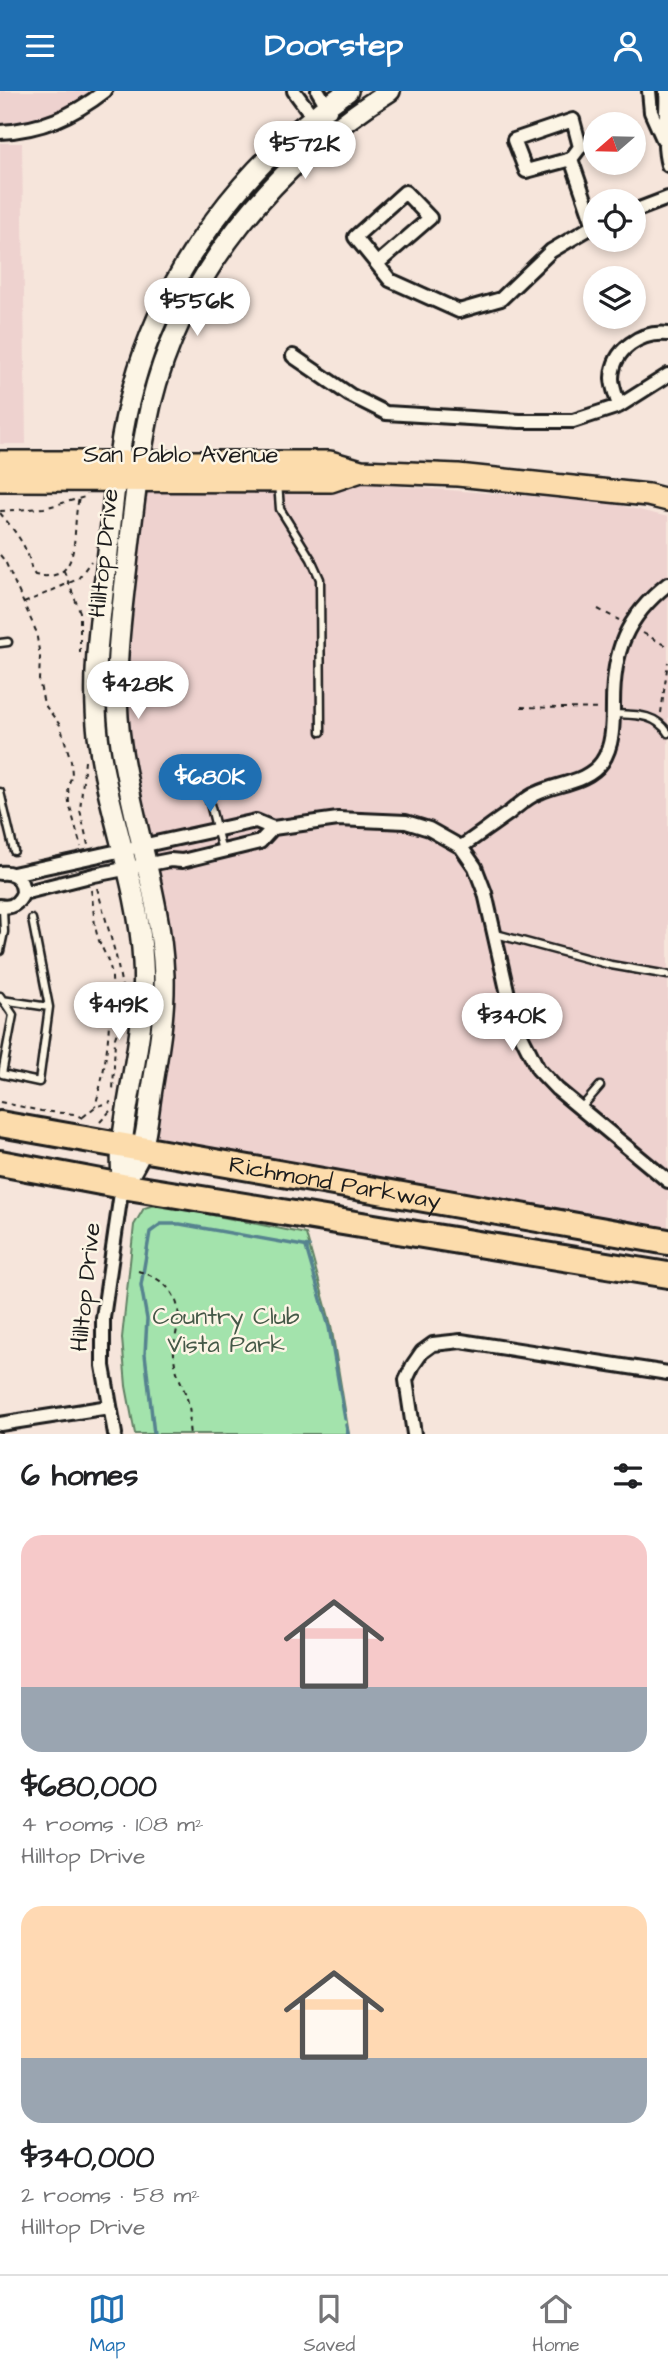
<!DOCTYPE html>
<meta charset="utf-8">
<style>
body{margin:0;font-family:"Architects Daughter",sans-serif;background:#f6f6f6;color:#202124;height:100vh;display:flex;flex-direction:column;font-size:26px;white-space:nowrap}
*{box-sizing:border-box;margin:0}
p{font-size:23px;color:#757577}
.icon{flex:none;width:38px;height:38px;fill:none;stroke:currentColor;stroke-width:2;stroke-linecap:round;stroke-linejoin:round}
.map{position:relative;height:1343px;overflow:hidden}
.details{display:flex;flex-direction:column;background:#fff;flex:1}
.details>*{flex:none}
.needle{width:46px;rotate:250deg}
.fabs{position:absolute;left:583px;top:21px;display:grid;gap:14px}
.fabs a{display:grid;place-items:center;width:63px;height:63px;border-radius:50%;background:#fff;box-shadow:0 4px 10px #0003;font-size:35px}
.price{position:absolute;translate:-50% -60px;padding:0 16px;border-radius:24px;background:#fff;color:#222;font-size:23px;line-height:46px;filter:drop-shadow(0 2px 4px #0008)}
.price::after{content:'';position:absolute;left:50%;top:42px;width:21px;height:16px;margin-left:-10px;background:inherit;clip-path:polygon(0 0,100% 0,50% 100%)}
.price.current{background:#1f6fb2;color:#fff}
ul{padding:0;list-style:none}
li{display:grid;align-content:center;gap:14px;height:371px;padding:0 21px}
li span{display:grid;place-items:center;height:217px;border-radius:21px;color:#555}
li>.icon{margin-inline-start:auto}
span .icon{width:126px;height:126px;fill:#fffc;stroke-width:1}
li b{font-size:30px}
h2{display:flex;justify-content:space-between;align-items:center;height:84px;padding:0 21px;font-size:30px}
header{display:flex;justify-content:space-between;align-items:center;height:91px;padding:0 21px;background:#1f6fb2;color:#fff;font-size:32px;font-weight:800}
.menu{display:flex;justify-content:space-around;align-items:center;height:98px;border-top:2px solid #e0e0e0;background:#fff;font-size:19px;color:#757577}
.menu a{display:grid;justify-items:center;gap:4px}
.menu .current{color:#1f6fb2}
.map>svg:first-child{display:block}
.built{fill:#eed2cf}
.green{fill:#a3e3ac;stroke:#608064;stroke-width:2}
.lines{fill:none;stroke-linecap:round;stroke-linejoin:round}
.stream{stroke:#56838f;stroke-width:3.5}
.lane-casing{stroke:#1c1c1c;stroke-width:11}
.street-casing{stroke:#1c1c1c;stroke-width:18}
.secondary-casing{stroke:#1c1c1c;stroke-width:24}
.primary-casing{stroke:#1c1c1c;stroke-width:26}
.highway-casing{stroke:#1c1c1c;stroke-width:30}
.path{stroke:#1c1c1c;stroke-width:2;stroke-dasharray:5 5;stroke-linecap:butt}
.lane{stroke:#fcf5e5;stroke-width:6}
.street{stroke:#fcf5e5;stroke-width:12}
.secondary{stroke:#fcf5e5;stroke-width:19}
.primary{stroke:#fcdcac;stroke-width:21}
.highway{stroke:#fcdcac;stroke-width:24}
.labels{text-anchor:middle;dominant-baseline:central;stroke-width:5;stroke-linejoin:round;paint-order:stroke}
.street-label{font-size:24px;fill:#1c1c1c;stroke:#fcf5e5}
.park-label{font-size:24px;fill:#445847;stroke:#fcf5e5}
</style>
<header><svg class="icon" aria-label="menu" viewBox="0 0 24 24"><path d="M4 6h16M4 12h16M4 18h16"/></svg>Doorstep<svg class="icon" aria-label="person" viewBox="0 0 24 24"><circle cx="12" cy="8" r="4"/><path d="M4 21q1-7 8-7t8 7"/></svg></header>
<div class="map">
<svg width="668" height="1343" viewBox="0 0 668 1343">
<rect width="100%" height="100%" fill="#f6e5db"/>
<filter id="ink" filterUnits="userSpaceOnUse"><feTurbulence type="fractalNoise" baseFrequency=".0143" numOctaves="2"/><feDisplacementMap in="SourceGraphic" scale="14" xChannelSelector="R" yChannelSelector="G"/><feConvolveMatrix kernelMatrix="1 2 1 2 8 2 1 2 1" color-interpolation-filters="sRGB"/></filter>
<g filter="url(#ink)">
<path class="built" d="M0 0H96L43 28 5 36H0Z
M0 52H22L26 353H0Z
M369 393 606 411 668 426V1145L153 1051 168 838 125 625 143 397Z"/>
<path class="green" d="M158 1113 306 1143 331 1234 349 1343H135L126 1295 122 1247 134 1134 144 1117Z"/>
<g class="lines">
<path class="stream" d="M306 1156 329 1236 345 1328
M346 1334 348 1343
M154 1343 145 1263 147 1228 141 1194 150 1141 161 1133H180L309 1156"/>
<g class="lane-casing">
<path id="lane" d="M278 392 280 418 311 468 320 488 321 641
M0 552 8 551
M613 623C635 624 655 622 668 642
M205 693 222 760
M0 701 14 760
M496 843 611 874 668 884
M0 860 4 841 3 817
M0 905 13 924 2 983 39 991 49 916 32 828
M2 909 49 916
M581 1017 600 995"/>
</g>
<g class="street-casing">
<path id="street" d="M294 0 313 26 336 37
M318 0 330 20
M649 0 651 21 663 48
M666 0C668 25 661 49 668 74
M0 41C41 39 73 25 105 0
M571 68 526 80 514 49 573 29 580 56 571 68 594 135
M634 120 668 107
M377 173 430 127 405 101 355 146 390 189 459 220 501 208 551 160 595 134
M293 265 350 304 386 322 520 330H573L619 315 668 284
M619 315C617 307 612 296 612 287 613 258 641 240 668 243
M273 737 338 728 406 731 429 738 461 756 475 776 485 802 509 908 520 942 538 978 557 998 668 1090
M461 756C477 745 493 733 509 722 519 714 528 705 540 701 560 692 588 691 602 671 613 655 613 634 613 614 613 561 625 527 668 493
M0 782C14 780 23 788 23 802 19 812 11 818 0 815
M13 783 256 730 273 737
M23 802 94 784 170 769 182 770 260 751 273 737
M0 1333 109 1316
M115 1343 103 1275V1227L122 1095
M414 1343 406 1289 413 1274 422 1261 433 1253 461 1250 668 1282"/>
</g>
<g class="secondary-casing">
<path id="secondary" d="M122 1094C122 1081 120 1066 122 1053 129 991 147 933 143 871 139 794 107 720 98 644 91 582 101 522 108 461 114 406 118 350 133 296 166 175 246 71 348 0
M122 1095C129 1083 138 1071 142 1058 148 1037 149 1014 153 992 159 957 165 921 164 885 161 806 132 731 121 654 112 593 120 534 127 474 133 420 139 366 151 313 183 181 277 71 390 0"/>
</g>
<g class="primary-casing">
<path id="primary" d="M0 371H330L361 380 458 384 648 404 668 409
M0 389 331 390 361 380"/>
</g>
<g class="highway-casing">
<g id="highway">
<path id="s1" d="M0 1033 668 1151"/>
<path d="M0 1072 122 1095 668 1184"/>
</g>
</g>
<path class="path" d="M0 420 44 417 85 406
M0 422C11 435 24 451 29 467 31 474 30 478 35 484 86 494 70 437 79 408
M0 464 5 470 36 540 40 566 39 589 44 613 60 634 71 670 72 684 68 695 69 712 81 756
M64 480 80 521V567
M24 512 78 488 91 470
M598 518 619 529
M643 542 668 556
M521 616 601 618
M661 622 668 571
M85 670 80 719 88 754
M97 797 116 865 123 901V923L115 947 113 1001
M91 799C94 815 93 831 98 847 103 861 111 871 112 887 113 902 109 916 109 931 108 959 103 987 95 1016
M0 1011 41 1020 74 1023 83 1027
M83 1026 95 1016 111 1011
M100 1031 110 1020
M138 1180C162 1186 182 1204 178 1231 177 1242 173 1252 174 1263 174 1283 186 1297 189 1316 191 1325 188 1334 190 1343"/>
<use href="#lane" class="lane"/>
<use href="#street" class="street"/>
<use href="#secondary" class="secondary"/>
<use href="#primary" class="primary"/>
<use href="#highway" class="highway"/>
</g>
</g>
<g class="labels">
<g class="street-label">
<text x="181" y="364">San Pablo Avenue</text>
<text transform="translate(104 462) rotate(-84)">Hilltop Drive</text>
<text stroke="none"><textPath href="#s1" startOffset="340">Richmond Parkway</textPath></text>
<text transform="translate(86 1196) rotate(-84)">Hilltop Drive</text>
</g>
<g class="park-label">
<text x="226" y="1226">Country Club<tspan x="226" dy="28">Vista Park</tspan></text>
</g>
</g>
</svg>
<div class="fabs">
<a><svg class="needle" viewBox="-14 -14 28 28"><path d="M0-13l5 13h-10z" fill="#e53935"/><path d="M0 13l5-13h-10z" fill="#757577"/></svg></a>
<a><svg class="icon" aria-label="locate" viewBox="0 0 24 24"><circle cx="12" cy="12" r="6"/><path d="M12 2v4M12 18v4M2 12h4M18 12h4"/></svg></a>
<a><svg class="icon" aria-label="layers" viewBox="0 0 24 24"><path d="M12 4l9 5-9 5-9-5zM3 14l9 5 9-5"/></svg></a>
</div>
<b class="price" style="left:305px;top:90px">$572K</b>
<b class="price" style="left:197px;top:247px">$556K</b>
<b class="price" style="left:138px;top:630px">$428K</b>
<b class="price current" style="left:210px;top:723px">$680K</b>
<b class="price" style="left:119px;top:951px">$419K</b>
<b class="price" style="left:512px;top:962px">$340K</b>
</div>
<section class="details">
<h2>6 homes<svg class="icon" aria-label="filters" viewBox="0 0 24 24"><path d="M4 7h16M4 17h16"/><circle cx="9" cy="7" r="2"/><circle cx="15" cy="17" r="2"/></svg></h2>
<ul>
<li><span style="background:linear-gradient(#f6c9c9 70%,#9aa5b1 0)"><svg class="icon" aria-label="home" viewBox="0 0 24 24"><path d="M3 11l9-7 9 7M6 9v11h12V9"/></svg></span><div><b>$680,000</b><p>4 rooms · 108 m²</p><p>Hilltop Drive</p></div></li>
<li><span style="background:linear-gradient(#ffd9b3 70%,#9aa5b1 0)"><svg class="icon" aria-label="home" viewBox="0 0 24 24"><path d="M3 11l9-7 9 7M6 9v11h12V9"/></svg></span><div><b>$340,000</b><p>2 rooms · 58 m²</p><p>Hilltop Drive</p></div></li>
</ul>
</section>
<nav class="menu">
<a class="current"><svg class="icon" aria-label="map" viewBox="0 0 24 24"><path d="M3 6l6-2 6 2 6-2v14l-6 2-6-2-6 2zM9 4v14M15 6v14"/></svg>Map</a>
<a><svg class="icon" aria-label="saved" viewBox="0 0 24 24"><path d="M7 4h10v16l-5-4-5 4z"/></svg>Saved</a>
<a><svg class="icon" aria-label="home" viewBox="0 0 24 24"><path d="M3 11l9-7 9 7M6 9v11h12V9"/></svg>Home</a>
</nav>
